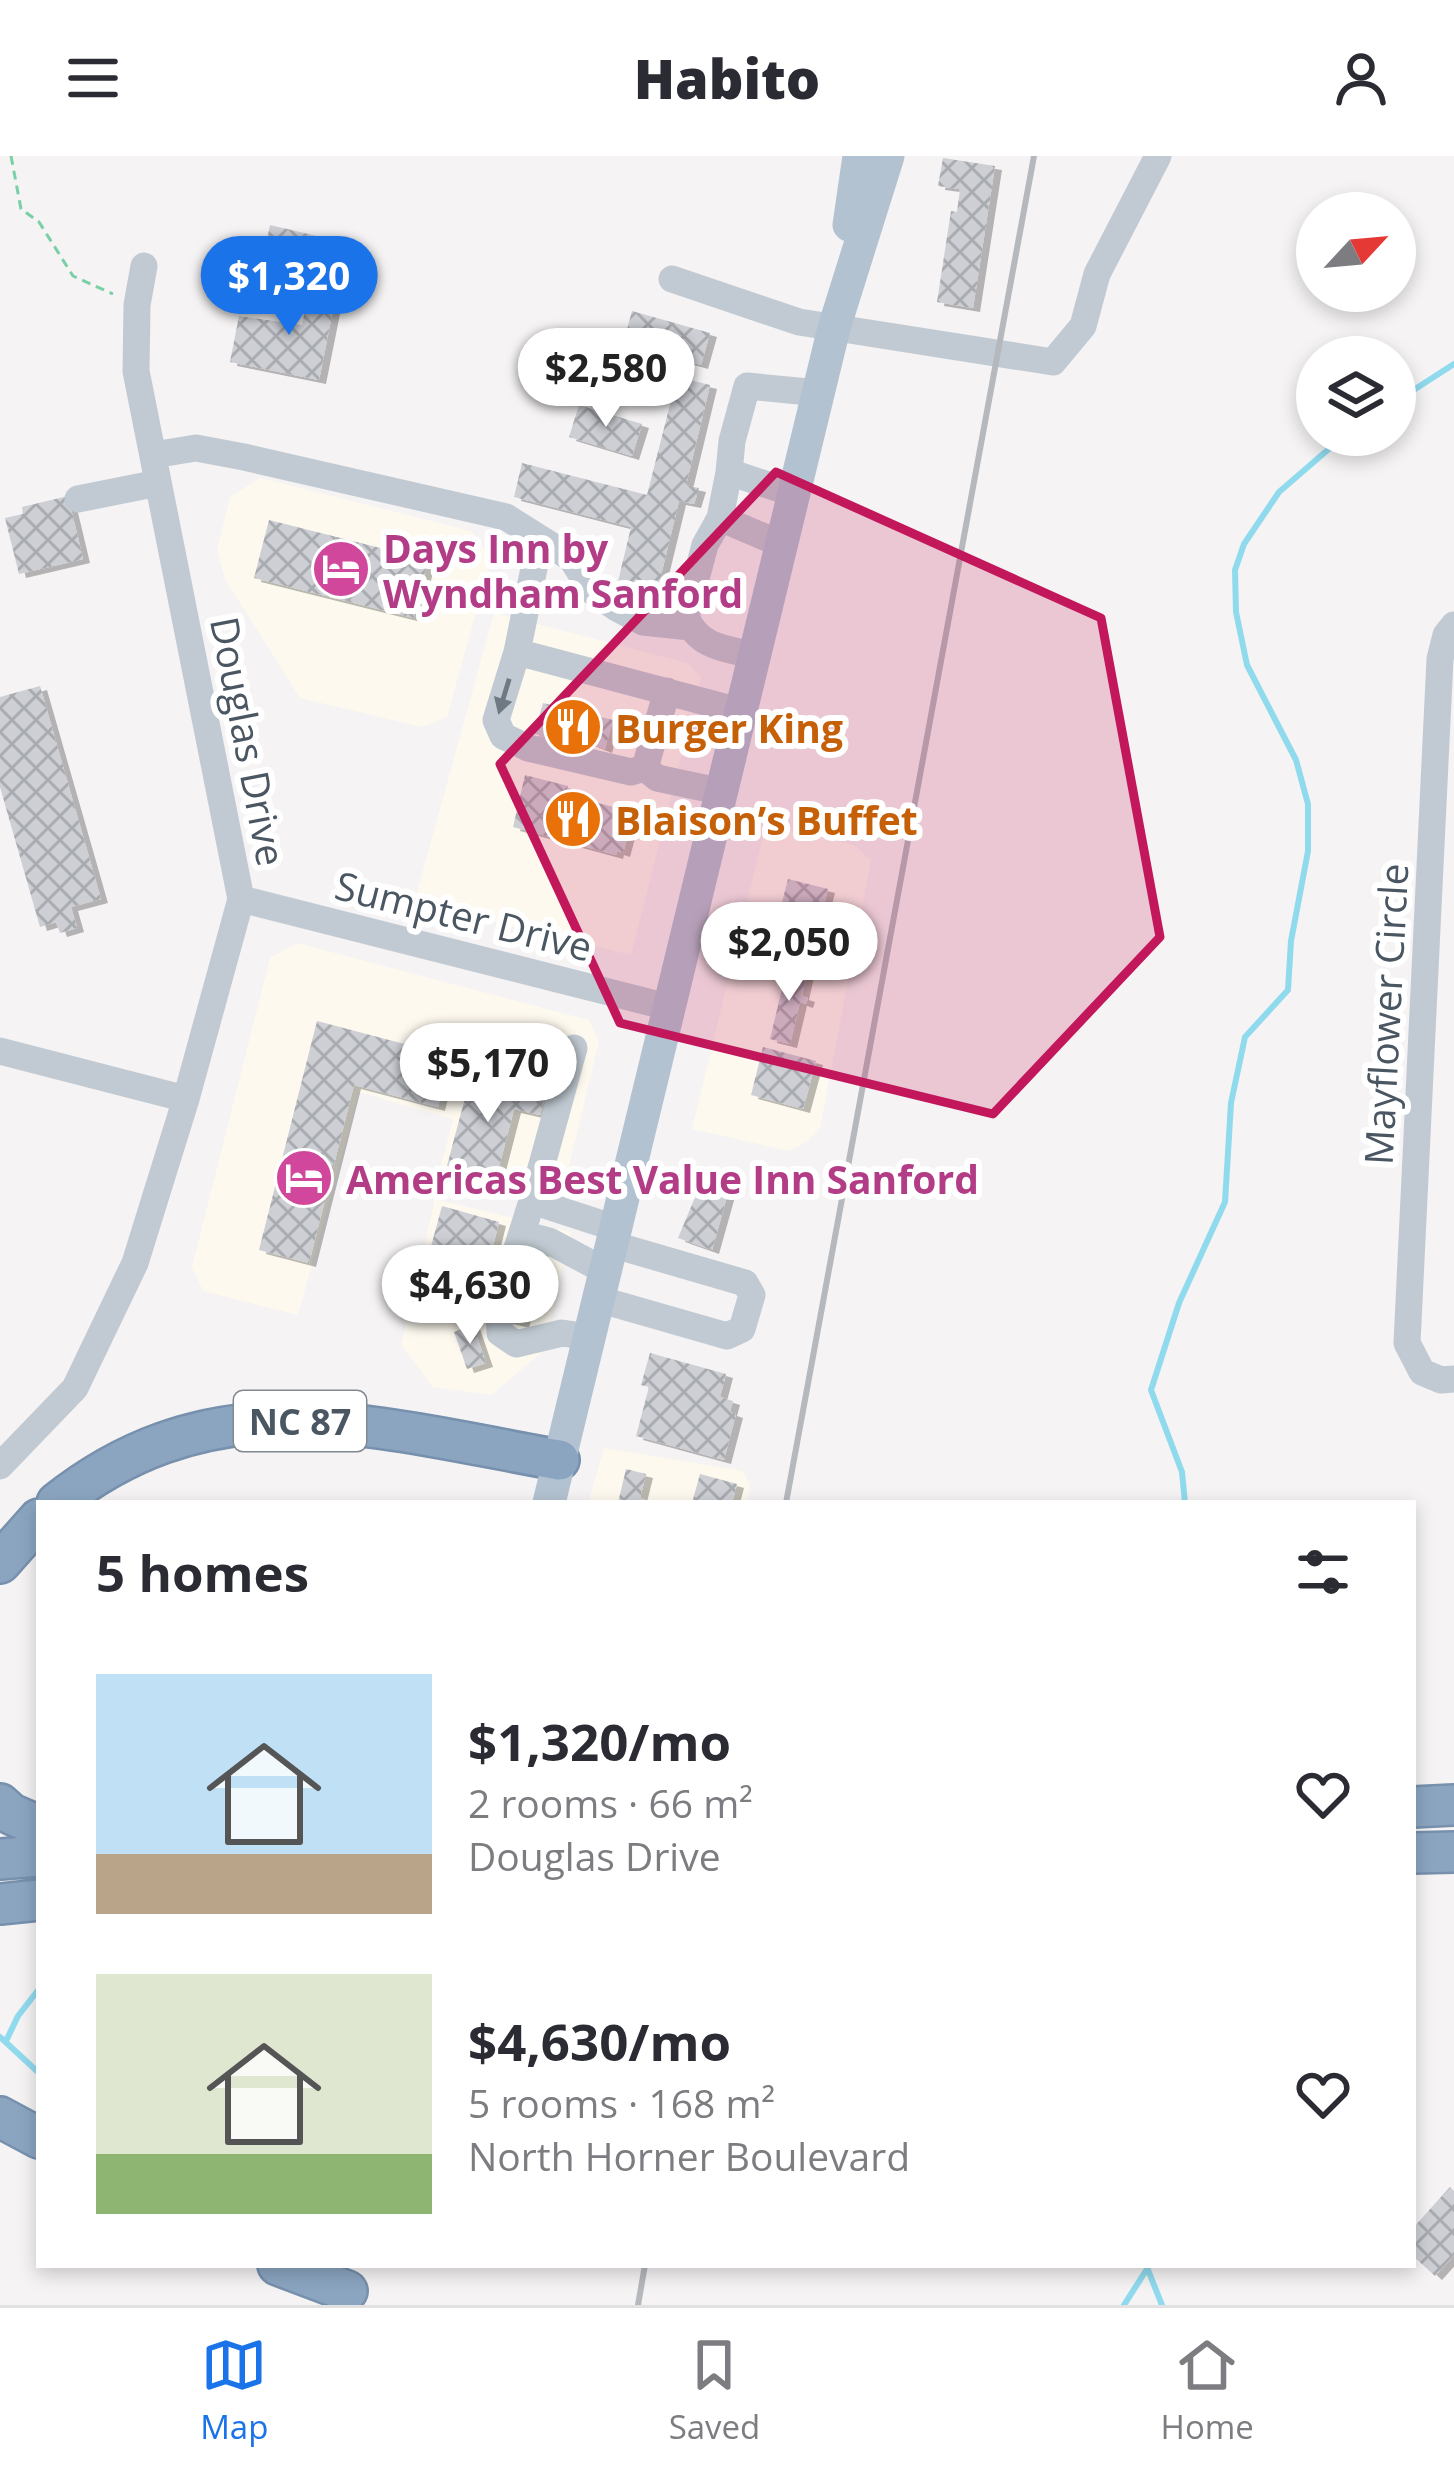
<!DOCTYPE html>
<meta charset="utf-8">
<style>
body{margin:0;font-family:"Open Sans",sans-serif;background:#f7f7f7;color:#2b2b33;height:100vh;display:flex;flex-direction:column;font-size:45px;white-space:nowrap}
*{box-sizing:border-box;margin:0}
p{font-size:39px;color:#7c7c81}
.icon{flex:none;width:66px;height:66px;fill:none;stroke:currentColor;stroke-width:2;stroke-linecap:round;stroke-linejoin:round}
.map{position:relative;flex:1;overflow:hidden}
.drawer{position:absolute;left:36px;top:1344px;width:1380px;height:768px;display:flex;flex-direction:column;background:#fff;border-radius:0px;box-shadow:0 6px 18px #0003}
.drawer>*{flex:none}
.needle{width:78px;rotate:64deg}
.controls{position:absolute;left:1296px;top:36px;display:grid;gap:24px}
.controls a{display:grid;place-items:center;width:120px;height:120px;border-radius:50%;background:#fff;box-shadow:0 6px 18px #0003;font-size:60px}
.price{position:absolute;translate:-50% -102px;padding:0 27px;border-radius:42px;background:#fff;color:#222;font-size:39px;line-height:78px;filter:drop-shadow(0 3px 6px #0008)}
.price::after{content:'';position:absolute;left:50%;top:72px;width:36px;height:27px;margin-left:-18px;background:inherit;clip-path:polygon(0 0,100% 0,50% 100%)}
.price.selected{background:#1a73e8;color:#fff}
ul{padding:0;list-style:none}
li{display:flex;align-items:center;gap:36px;height:300px;padding:0 60px}
li span{display:grid;place-items:center;flex:none;width:336px;height:240px;border-radius:0px;color:#555}
li>.icon{margin-inline-start:auto}
span .icon{width:144px;height:144px;fill:#fffc;stroke-width:1}
li b{font-size:51px}
h2{display:flex;justify-content:space-between;align-items:center;height:144px;padding:0 60px;font-size:51px}
header{display:flex;justify-content:space-between;align-items:center;height:156px;padding:0 60px;background:#fff;font-size:54px;font-weight:800}
.tabs{display:flex;justify-content:space-around;align-items:center;height:168px;border-top:3px solid #e1e1e2;background:#fff;font-size:33px;color:#7c7c81}
.tabs a{display:grid;justify-items:center;gap:6px}
.tabs .selected{color:#1a73e8}
.map>svg:first-child{display:block}
.commercial{fill:#fdf9ef}
.lines{fill:none;stroke-linecap:round;stroke-linejoin:round}
.stream{stroke:#90daee;stroke-width:6}
.building{fill:url(#building-cross-hatch);filter:url(#shadow)}
.highway-casing{stroke:#7690ad;stroke-width:44}
.path{stroke:#7ad0a6;stroke-width:3;stroke-dasharray:9 6;stroke-linecap:butt}
.minor{stroke:#c1cad2;stroke-width:27}
.major{stroke:#b3c2d1;stroke-width:33}
.highway{stroke:#8ba5c1;stroke-width:39}
.rail{stroke:#b5b8bd;stroke-width:6}
.oneway{fill:#6e7983}
.marked{fill:#c2185b;fill-opacity:0.2;stroke:#c2185b;stroke-width:9;stroke-linejoin:round}
.labels{text-anchor:middle;dominant-baseline:central;stroke-width:12;stroke-linejoin:round;paint-order:stroke}
.shield{fill:#fff;stroke:#808990;stroke-width:3}
.shield-label{font-size:36px;font-weight:bold;fill:#4a5661}
.hotel-label{font-size:39px;font-weight:bold;fill:#b23c85;stroke:#fff;text-anchor:start}
.food-label{font-size:39px;font-weight:bold;fill:#c56008;stroke:#fff;text-anchor:start}
.street-label{font-size:39px;fill:#4a5661;stroke:#fff}
</style>
<header><svg class="icon" aria-label="menu" viewBox="0 0 24 24"><path d="M4 6h16M4 12h16M4 18h16"/></svg>Habito<svg class="icon" aria-label="person" viewBox="0 0 24 24"><circle cx="12" cy="8" r="4"/><path d="M4 21q1-7 8-7t8 7"/></svg></header>
<div class="map">
<svg width="1454" height="2149" viewBox="0 0 1454 2149">
<defs>
<pattern id="building-cross-hatch" width="8" height="8" patternUnits="userSpaceOnUse" patternTransform="scale(3)"><rect width="8" height="8" fill="#cdcfd5"/><path d="M0 0l8 8M0 8l8-8" fill="none" stroke="#a8abb0"/></pattern>
<filter id="shadow"><feDropShadow dx="7" dy="4" stdDeviation="0" flood-color="#0004"/></filter>
</defs>
<rect width="100%" height="100%" fill="#f5f3f3"/>
<path class="commercial" d="M260 322 471 375 491 403 447 561 422 571 300 542 225 423 217 394 230 341Z
M494 457 688 507 701 522 631 799 414 747Z
M766 668 854 689 871 704 820 972 806 986 789 995 692 973Z
M297 787 589 864 599 885 561 1044 555 1048 494 1037 438 1021 453 963 359 936 298 1159 203 1135 192 1111 270 802Z
M435 1043 571 1076 542 1196 491 1239 433 1231 401 1189Z
M604 1292 743 1315 750 1330 747 1347H588Z"/>
<g class="lines">
<path class="stream" d="M1395 246 1454 208
M1185 1347 1182 1316 1151 1234 1179 1147 1225 1046 1231 947 1245 881 1288 834 1291 785 1308 695V648L1296 604 1247 509 1236 456 1235 414 1244 388 1279 336 1345 279
M0 1881 39 1917
M7 1883 18 1860 39 1833
M1146 2109 1162 2149
M1124 2149 1147 2113"/>
</g>
<path class="building" d="M943 2 995 10 973 152 937 146 951 55 957 56 960 33 938 30Z
M270 69 334 84 328 108 265 93Z
M311 123 338 129 319 224 230 206 239 160 302 169Z
M632 155 710 177 701 209 648 194 643 209 619 202Z
M677 221 710 229 686 329 699 332 694 348 679 345 656 440 617 430 631 371 514 341 522 307 647 339Z
M579 249 642 268 632 300 569 281Z
M68 340 83 403 19 418 5 362 23 358 22 351Z
M269 364 428 404 414 462 254 422Z
M40 530 101 743 71 751 77 772 60 777 56 766 40 771 0 631V541Z
M543 547 613 564 605 593 575 581 572 594 561 591 562 585 549 582 547 588 537 585 539 579 534 578Z
M525 619 568 630 566 639 634 656 623 697 617 695 616 699 513 671Z
M788 723 828 733 816 780 776 770Z
M788 808 808 813 802 840 808 842 806 848 800 846 790 888 770 883Z
M317 865 450 900 438 951 354 929 309 1107 259 1094Z
M763 891 816 905 803 953 751 939Z
M473 912 547 932 540 959 514 953 493 1034 444 1021Z
M701 1027 728 1037 712 1094 678 1082Z
M442 1050 499 1066 488 1110 430 1094Z
M523 1085 543 1090 522 1168 503 1163Z
M473 1169 486 1207 467 1213 454 1176Z
M650 1197 726 1218 720 1241 733 1245 730 1256 736 1258 724 1304 636 1280 649 1231 641 1229Z
M626 1313 646 1318 640 1342 653 1347H618Z
M700 1318 737 1328 732 1347H692Z
M1450 2031 1454 2035V2099L1435 2120 1413 2100V2072Z"/>
<g class="lines">
<g class="highway-casing">
<path id="highway" d="M57 1347C217 1220 378 1272 559 1304
M0 1407 39 1363
M0 1648 11 1658 39 1670
M1413 1651 1454 1649
M1413 1697 1454 1696
M0 1703 39 1700
M0 1748 39 1744
M0 1961 39 1982
M278 2109 347 2135"/>
</g>
<path class="path" d="M11 0 21 53 39 66 73 120 113 138"/>
<path class="minor" d="M672 123 799 166 1053 206 1083 170 1097 118 1158 0
M153 299 196 292 244 301 506 361 571 402 592 435 615 451 643 466 690 471
M729 316 720 362 783 389
M795 338 729 316 732 285 747 230 819 237
M78 343 158 327
M720 362 705 389 686 460C697 492 728 493 757 500
M1454 469 1446 479 1440 503 1407 1187 1422 1216 1441 1224 1454 1223
M517 496 540 383
M667 535 645 612 631 616 528 592 503 580 496 564 517 496 743 556
M645 612 657 622 723 636
M241 743 668 851
M574 892 532 1045 615 1072
M0 895 186 943
M532 1045 499 1149 500 1177 516 1188 562 1177 589 1181
M523 1078 549 1085 605 1115
M598 1143 727 1180 742 1173 752 1139 745 1127 611 1088
M0 1310 75 1232 135 1107 186 943 241 743 136 215 137 149 144 110"/>
<path class="major" d="M849 69 859 0
M549 1347 834 172 888 0"/>
<use href="#highway" class="highway"/>
<path class="rail" d="M786 1347 1034 0
M638 2149 645 2109"/>
</g>
<defs><path id="oneway-solid" d="M-6-.8H1V-3.2L6.5 0L1 3.2V.8H-6Z" transform="scale(3)"/></defs>
<use class="oneway" href="#oneway-solid" transform="translate(504 540) rotate(107)"/>
<path class="marked" d="M776 316 1101 462 1160 781 993 958 620 867 500 608Z"/>
<defs>
<g id="hotel-disc" transform="scale(3)"><circle r="9.5" fill="#d1479c" stroke="#fff"/><path d="M-6-4.5h1.5V1H6V5H4.5V3h-9V5H-6ZM-4 0a1.8 1.8 0 1 1 3.6 0ZM.5 0V-2.5h3Q6-2.5 6 0Z" fill="#fff"/></g>
<g id="restaurant-disc" transform="scale(3)"><circle r="9.5" fill="#e8710a" stroke="#fff"/><path d="M-5-6h1v4h1v-4h1v4h1v-4h1v5L-1.5 .5V6h-2V.5L-5-1ZM5-6V6H3V1.5H1.5Q1.5-4 5-6Z" fill="#fff"/></g>
</defs>
<g fill-rule="evenodd">
<use href="#hotel-disc" x="341" y="413"/>
<use href="#restaurant-disc" x="573" y="571"/>
<use href="#restaurant-disc" x="573" y="663"/>
<use href="#hotel-disc" x="304" y="1022"/>
</g>
<g class="labels">
<rect class="shield" x="234" y="1235" width="132" height="60" rx="9"/>
<g class="shield-label">
<text x="300" y="1265">NC 87</text>
</g>
<g class="hotel-label">
<text x="383" y="391">Days Inn by<tspan x="383" dy="45">Wyndham Sanford</tspan></text>
<text x="346" y="1022">Americas Best Value Inn Sanford</text>
</g>
<g class="food-label">
<text x="615" y="571">Burger King</text>
<text x="615" y="663">Blaison’s Buffet</text>
</g>
<g class="street-label">
<text transform="translate(249 585) rotate(79)">Douglas Drive</text>
<text transform="translate(464 759) rotate(14)">Sumpter Drive</text>
<text transform="translate(1385 858) rotate(-87)">Mayflower Circle</text>
</g>
</g>
</svg>
<div class="controls">
<a><svg class="needle" viewBox="-14 -14 28 28"><path d="M0-13l5 13h-10z" fill="#e53935"/><path d="M0 13l5-13h-10z" fill="#7c7c81"/></svg></a>
<a><svg class="icon" aria-label="layers" viewBox="0 0 24 24"><path d="M12 4l9 5-9 5-9-5zM3 14l9 5 9-5"/></svg></a>
</div>
<b class="price selected" style="left:289px;top:182px">$1,320</b>
<b class="price" style="left:606px;top:274px">$2,580</b>
<b class="price" style="left:789px;top:848px">$2,050</b>
<b class="price" style="left:488px;top:969px">$5,170</b>
<b class="price" style="left:470px;top:1191px">$4,630</b>
<section class="drawer">
<h2>5 homes<svg class="icon" aria-label="filters" viewBox="0 0 24 24"><path d="M4 7h16M4 17h16"/><circle cx="9" cy="7" r="2"/><circle cx="15" cy="17" r="2"/></svg></h2>
<ul>
<li><span style="background:linear-gradient(#bfe0f5 75%,#b9a48a 0)"><svg class="icon" aria-label="home" viewBox="0 0 24 24"><path d="M3 11l9-7 9 7M6 9v11h12V9"/></svg></span><div><b>$1,320/mo</b><p>2 rooms · 66 m²</p><p>Douglas Drive</p></div><svg class="icon" aria-label="heart" viewBox="0 0 24 24"><path d="M12 20l-8-8c-3-5 5-10 8-4 3-6 11-1 8 4z"/></svg></li>
<li><span style="background:linear-gradient(#dfe7d0 75%,#8fb573 0)"><svg class="icon" aria-label="home" viewBox="0 0 24 24"><path d="M3 11l9-7 9 7M6 9v11h12V9"/></svg></span><div><b>$4,630/mo</b><p>5 rooms · 168 m²</p><p>North Horner Boulevard</p></div><svg class="icon" aria-label="heart" viewBox="0 0 24 24"><path d="M12 20l-8-8c-3-5 5-10 8-4 3-6 11-1 8 4z"/></svg></li>
</ul>
</section>
</div>
<nav class="tabs">
<a class="selected"><svg class="icon" aria-label="map" viewBox="0 0 24 24"><path d="M3 6l6-2 6 2 6-2v14l-6 2-6-2-6 2zM9 4v14M15 6v14"/></svg>Map</a>
<a><svg class="icon" aria-label="saved" viewBox="0 0 24 24"><path d="M7 4h10v16l-5-4-5 4z"/></svg>Saved</a>
<a><svg class="icon" aria-label="home" viewBox="0 0 24 24"><path d="M3 11l9-7 9 7M6 9v11h12V9"/></svg>Home</a>
</nav>
